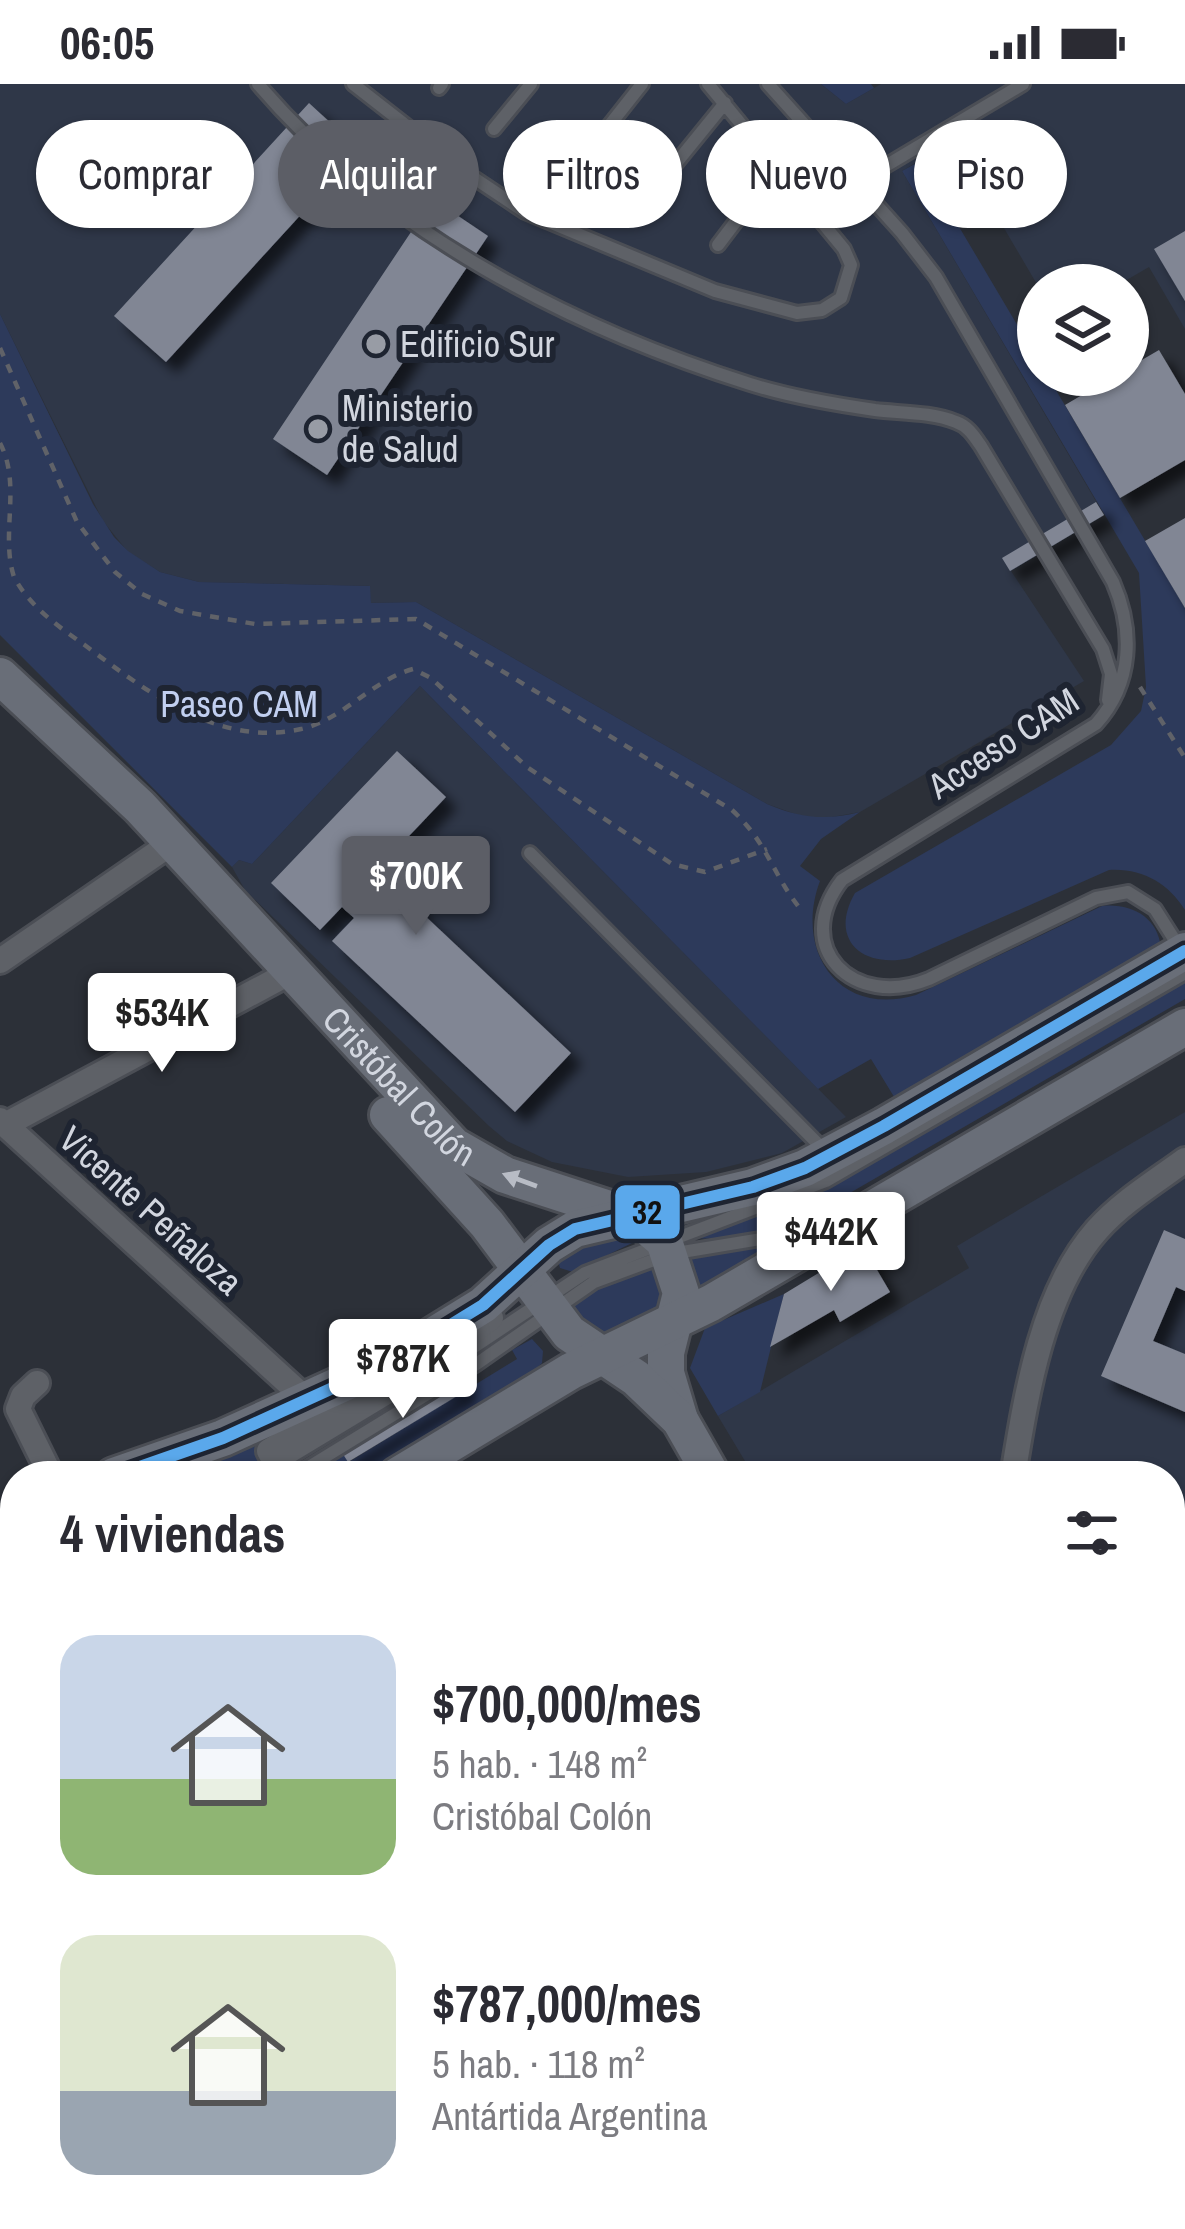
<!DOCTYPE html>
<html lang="es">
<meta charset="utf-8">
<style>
body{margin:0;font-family:"Archivo Narrow",sans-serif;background:#f2f2f3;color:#2b2b33;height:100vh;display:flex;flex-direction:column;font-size:45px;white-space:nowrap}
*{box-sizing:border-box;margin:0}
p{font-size:39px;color:#7c7c81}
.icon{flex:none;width:66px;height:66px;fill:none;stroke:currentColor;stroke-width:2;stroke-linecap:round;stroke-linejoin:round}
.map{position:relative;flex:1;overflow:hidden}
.side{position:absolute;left:0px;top:1377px;width:1185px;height:768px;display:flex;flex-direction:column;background:#fff;border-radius:48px 48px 0 0;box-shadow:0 3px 9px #0004}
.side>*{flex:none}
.guide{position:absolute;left:36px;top:36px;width:1113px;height:108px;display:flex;gap:24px}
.fabs{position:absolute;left:1017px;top:180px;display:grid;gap:24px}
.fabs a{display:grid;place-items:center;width:132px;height:132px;border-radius:50%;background:#fff;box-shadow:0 3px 9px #0004;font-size:60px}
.price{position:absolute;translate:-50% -102px;padding:0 27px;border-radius:12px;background:#fff;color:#222;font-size:39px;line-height:78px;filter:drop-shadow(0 3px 6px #0008)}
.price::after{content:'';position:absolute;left:50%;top:72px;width:36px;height:27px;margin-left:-18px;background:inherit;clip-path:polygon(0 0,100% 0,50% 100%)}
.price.active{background:#5c5e66;color:#fff}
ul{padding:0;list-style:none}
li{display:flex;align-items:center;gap:36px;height:300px;padding:0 60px}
li span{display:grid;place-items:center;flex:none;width:336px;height:240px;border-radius:36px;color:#555}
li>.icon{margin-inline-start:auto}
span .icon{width:144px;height:144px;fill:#fffc;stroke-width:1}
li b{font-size:51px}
h2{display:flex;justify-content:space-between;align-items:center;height:144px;padding:0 60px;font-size:51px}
.chip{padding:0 42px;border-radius:54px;background:#fff;box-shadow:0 3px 9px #0004;font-size:42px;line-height:108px}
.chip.active{background:#5c5e66;color:#fff}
.status{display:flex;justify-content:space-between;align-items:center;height:84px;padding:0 60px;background:#fff;direction:ltr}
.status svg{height:33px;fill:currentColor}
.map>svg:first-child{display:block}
.built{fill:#2f3748}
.green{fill:#2d3a5b}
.building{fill:#818694;filter:url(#shadow)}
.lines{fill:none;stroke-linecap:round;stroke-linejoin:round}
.lane-casing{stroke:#4b4e55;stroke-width:18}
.street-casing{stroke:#4b4e55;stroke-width:30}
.primary-casing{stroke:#4b4e55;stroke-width:42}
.path{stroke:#606268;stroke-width:4.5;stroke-dasharray:9 9;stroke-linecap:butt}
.lane{stroke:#5e6167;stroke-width:12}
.street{stroke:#5e6167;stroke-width:24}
.primary{stroke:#696e78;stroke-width:36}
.bus-1-casing{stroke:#1e2431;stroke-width:21}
.bus-1{stroke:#5aa8eb;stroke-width:12}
.oneway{fill:#b8bcc5}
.poi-dot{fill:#989ca5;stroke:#1e2431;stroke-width:4.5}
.labels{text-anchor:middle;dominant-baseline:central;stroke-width:12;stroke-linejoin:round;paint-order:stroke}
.poi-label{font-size:36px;fill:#d2d6df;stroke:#1e2431;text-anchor:start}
.park-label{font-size:36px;fill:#c1cff0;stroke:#1e2431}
.street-label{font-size:36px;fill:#d2d6df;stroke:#1e2431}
.line-badge{stroke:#1e2431;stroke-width:4.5}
.pale-badge-label{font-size:33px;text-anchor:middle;font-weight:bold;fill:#111}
</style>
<div class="status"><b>06:05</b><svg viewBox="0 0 49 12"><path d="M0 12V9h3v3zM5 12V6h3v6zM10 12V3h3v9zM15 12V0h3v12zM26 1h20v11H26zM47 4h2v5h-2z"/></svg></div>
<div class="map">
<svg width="1185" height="2145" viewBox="0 0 1185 2145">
<defs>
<filter id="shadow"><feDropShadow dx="11" dy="11" stdDeviation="6" flood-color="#0009"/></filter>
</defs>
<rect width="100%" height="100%" fill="#2c3038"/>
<path class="built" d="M0 0H821L846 20 881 0H1185V245L1149 183 1118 201 1038 202 953 57 902 87 1104 431 1011 487 1084 597 860 728 821 735 801 732 767 720 416 518 371 519 369 502 199 498 160 488 128 468 103 437 0 230Z
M420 602 846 1033 782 1069 706 1088 628 1093 552 1078 507 1057 489 1042 245 806 232 783 239 776 252 780Z
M1185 1028V2038L1170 2046V1392H754L718 1332 969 1184 957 1162Z"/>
<path class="green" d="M821 0H871L874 4 846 20Z
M920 77 1038 276V291H1047L1185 524V826C1168 799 1142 784 1109 786L910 874C863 885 828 856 855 809L1111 661 1141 627 1146 603 1139 489 902 87Z
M0 230 93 420 114 453 128 467 160 488 199 498 370 502 371 519 416 518 767 720C800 734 826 737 860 728L821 755 800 782 820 797C794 866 838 934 916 911L1102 822C1131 819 1158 833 1161 864L899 1021 871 975 818 1005 420 602 252 780 239 776 232 783 0 551Z
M1185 897V915L817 1128C778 1145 739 1158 696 1154L836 1100Z
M622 1146 635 1153 632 1159 573 1188 560 1184 558 1176 568 1163Z
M811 1150 692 1219 687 1175Z
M647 1186H657L669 1200 658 1228C614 1249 607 1264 570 1224L598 1204Z
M784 1210 760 1308 718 1332 690 1284 705 1244Z
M532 1255 543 1267 542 1279 517 1304 370 1392H308L343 1370 349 1378 517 1275 512 1266Z
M389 1296 251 1389 192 1392 213 1377 258 1361Z
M265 2130H518L527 2145H274Z"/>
<path class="building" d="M309 19 360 66 166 278 114 232Z
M433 115 488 152 327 391 273 355Z
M1185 147V217L1154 165Z
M1159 266 1185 310V376L1120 414 1065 321 1116 291H1128V284Z
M1096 418 1104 431 1010 487 1002 474Z
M1185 434V524L1145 457Z
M397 667 446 713 355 809 367 821 388 797 571 969 515 1028 332 857 354 834 342 823 320 846 271 799Z
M1164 1146 1185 1155V1207L1176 1203 1153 1257 1185 1270V1328L1101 1292Z
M863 1162 890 1208 840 1238 834 1226 770 1263 784 1210Z
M461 1296 467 1306 348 1378 341 1367Z
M1185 1466V1513L1170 1515V1468Z
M1185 1568V1624L1170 1627V1570Z
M1185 1793V1890L1170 1865V1802Z
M230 2130H265L274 2145H179L196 2135 201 2143Z"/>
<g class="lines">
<g class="lane-casing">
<path id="lane" d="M258 0C383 147 569 243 750 300 791 313 833 320 875 326 900 329 932 328 956 338 968 342 974 352 981 362L1103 565 1111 590 1108 616
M353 0 471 92 525 128 715 207 797 229 822 226 841 214 851 181 844 165 708 0
M768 0 902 149 936 193 1113 498C1134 546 1133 599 1096 640L842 796C790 863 853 926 929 895L1096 814 1128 808 1155 825 1181 866
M439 4 442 0
M494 45 531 0
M567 95 642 0
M857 99 1023 0
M634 131 725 19
M718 161 778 82
M530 769 825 1067
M447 1281 585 1189 826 1097 1185 889
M265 1392 286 1379
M294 1392 475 1281 594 1198 670 1170 773 1153 832 1129
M0 1471 15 1464"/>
</g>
<g class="street-casing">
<path id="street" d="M0 877 173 758
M0 1036 308 1317
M5 1041 291 888
M491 1234 423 1286 274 1376 269 1367Z
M37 1299 23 1312 18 1325 51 1392
M1013 1392C1026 1312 1042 1208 1097 1146 1122 1118 1155 1098 1185 1076
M0 1668 15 1694
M1170 2012 1185 2034
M1170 2096 1185 2087
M532 2130 541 2145
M102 2145 128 2130
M592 2145 618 2130
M1087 2145 1112 2130"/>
</g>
<g class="primary-casing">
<g id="primary">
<path id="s1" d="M0 592 140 723 454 1062 505 1091 637 1134 664 1157 681 1209 666 1269V1289L680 1336"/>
<path d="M388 1031 487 1140 569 1249 636 1294 680 1336 712 1392"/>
<path d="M114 1392 223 1354 392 1277 483 1221 549 1161 575 1145 753 1103 805 1084 884 1042 1185 867"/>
<path d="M397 1392 571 1287 711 1219 1185 943"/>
<path d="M0 1449 15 1441"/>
<path d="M0 1625 15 1616"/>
<path d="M1142 2130 1151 2145"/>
</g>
</g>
<path class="path" d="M0 264 77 438 115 488 142 510 180 527 255 540 416 535 732 726C769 760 773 793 803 828
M0 359C22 401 0 450 14 493 30 523 59 543 86 562 146 607 219 664 301 645 343 636 372 596 413 585L431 594 527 683 672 780 705 788 767 765
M1140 603 1185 674
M1170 1438 1185 1434
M1170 1674 1185 1672
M473 2130 498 2145
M302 2145 304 2130"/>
<use href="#lane" class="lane"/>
<use href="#street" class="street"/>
<use href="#primary" class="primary"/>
<g class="bus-1-casing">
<path id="bus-1" d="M114 1392 223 1354 392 1277 483 1221 549 1161 575 1145 753 1103 805 1084 884 1042 1185 867"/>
</g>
<use href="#bus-1" class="bus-1"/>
</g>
<defs><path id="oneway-solid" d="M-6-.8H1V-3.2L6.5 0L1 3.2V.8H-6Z" transform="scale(3)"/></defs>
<use class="oneway" href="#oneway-solid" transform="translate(520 1096) rotate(-160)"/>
<g class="poi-dot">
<circle cx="376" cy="260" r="12"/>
<circle cx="318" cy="345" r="12"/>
</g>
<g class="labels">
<g class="poi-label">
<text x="400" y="260">Edificio Sur</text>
<text x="342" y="324">Ministerio<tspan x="342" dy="41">de Salud</tspan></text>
</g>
<g class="park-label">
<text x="239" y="620">Paseo CAM</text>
</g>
<g class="street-label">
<text transform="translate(1003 659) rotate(-33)">Acceso CAM</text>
<text stroke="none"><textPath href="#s1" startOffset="573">Cristóbal Colón</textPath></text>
<text transform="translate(151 1126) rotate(42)">Vicente Peñaloza</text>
</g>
</g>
<rect class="line-badge" x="613" y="1099" width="69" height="58" rx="12" fill="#5aa8eb"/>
<g class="pale-badge-label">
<text x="647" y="1140">32</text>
</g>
</svg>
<div class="fabs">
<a><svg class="icon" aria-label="layers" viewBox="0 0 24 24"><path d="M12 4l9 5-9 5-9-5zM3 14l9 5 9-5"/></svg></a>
</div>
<b class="price active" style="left:416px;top:854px">$700K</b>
<b class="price" style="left:162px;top:991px">$534K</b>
<b class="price" style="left:831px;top:1210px">$442K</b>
<b class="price" style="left:403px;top:1337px">$787K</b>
<div class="guide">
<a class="chip">Comprar</a>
<a class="chip active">Alquilar</a>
<a class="chip">Filtros</a>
<a class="chip">Nuevo</a>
<a class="chip">Piso</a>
</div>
<section class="side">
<h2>4 viviendas<svg class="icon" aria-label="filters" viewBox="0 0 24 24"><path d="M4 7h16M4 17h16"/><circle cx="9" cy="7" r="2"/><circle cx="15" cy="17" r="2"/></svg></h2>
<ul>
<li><span style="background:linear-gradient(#c9d6e8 60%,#8fb573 0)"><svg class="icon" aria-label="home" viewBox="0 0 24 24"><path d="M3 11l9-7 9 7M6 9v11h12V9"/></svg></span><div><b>$700,000/mes</b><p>5 hab. · 148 m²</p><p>Cristóbal Colón</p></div></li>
<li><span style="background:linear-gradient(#dfe7d0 65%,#9aa5b1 0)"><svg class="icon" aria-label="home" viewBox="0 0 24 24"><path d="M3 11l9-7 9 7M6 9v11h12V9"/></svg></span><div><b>$787,000/mes</b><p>5 hab. · 118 m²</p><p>Antártida Argentina</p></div></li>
</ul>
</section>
</div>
